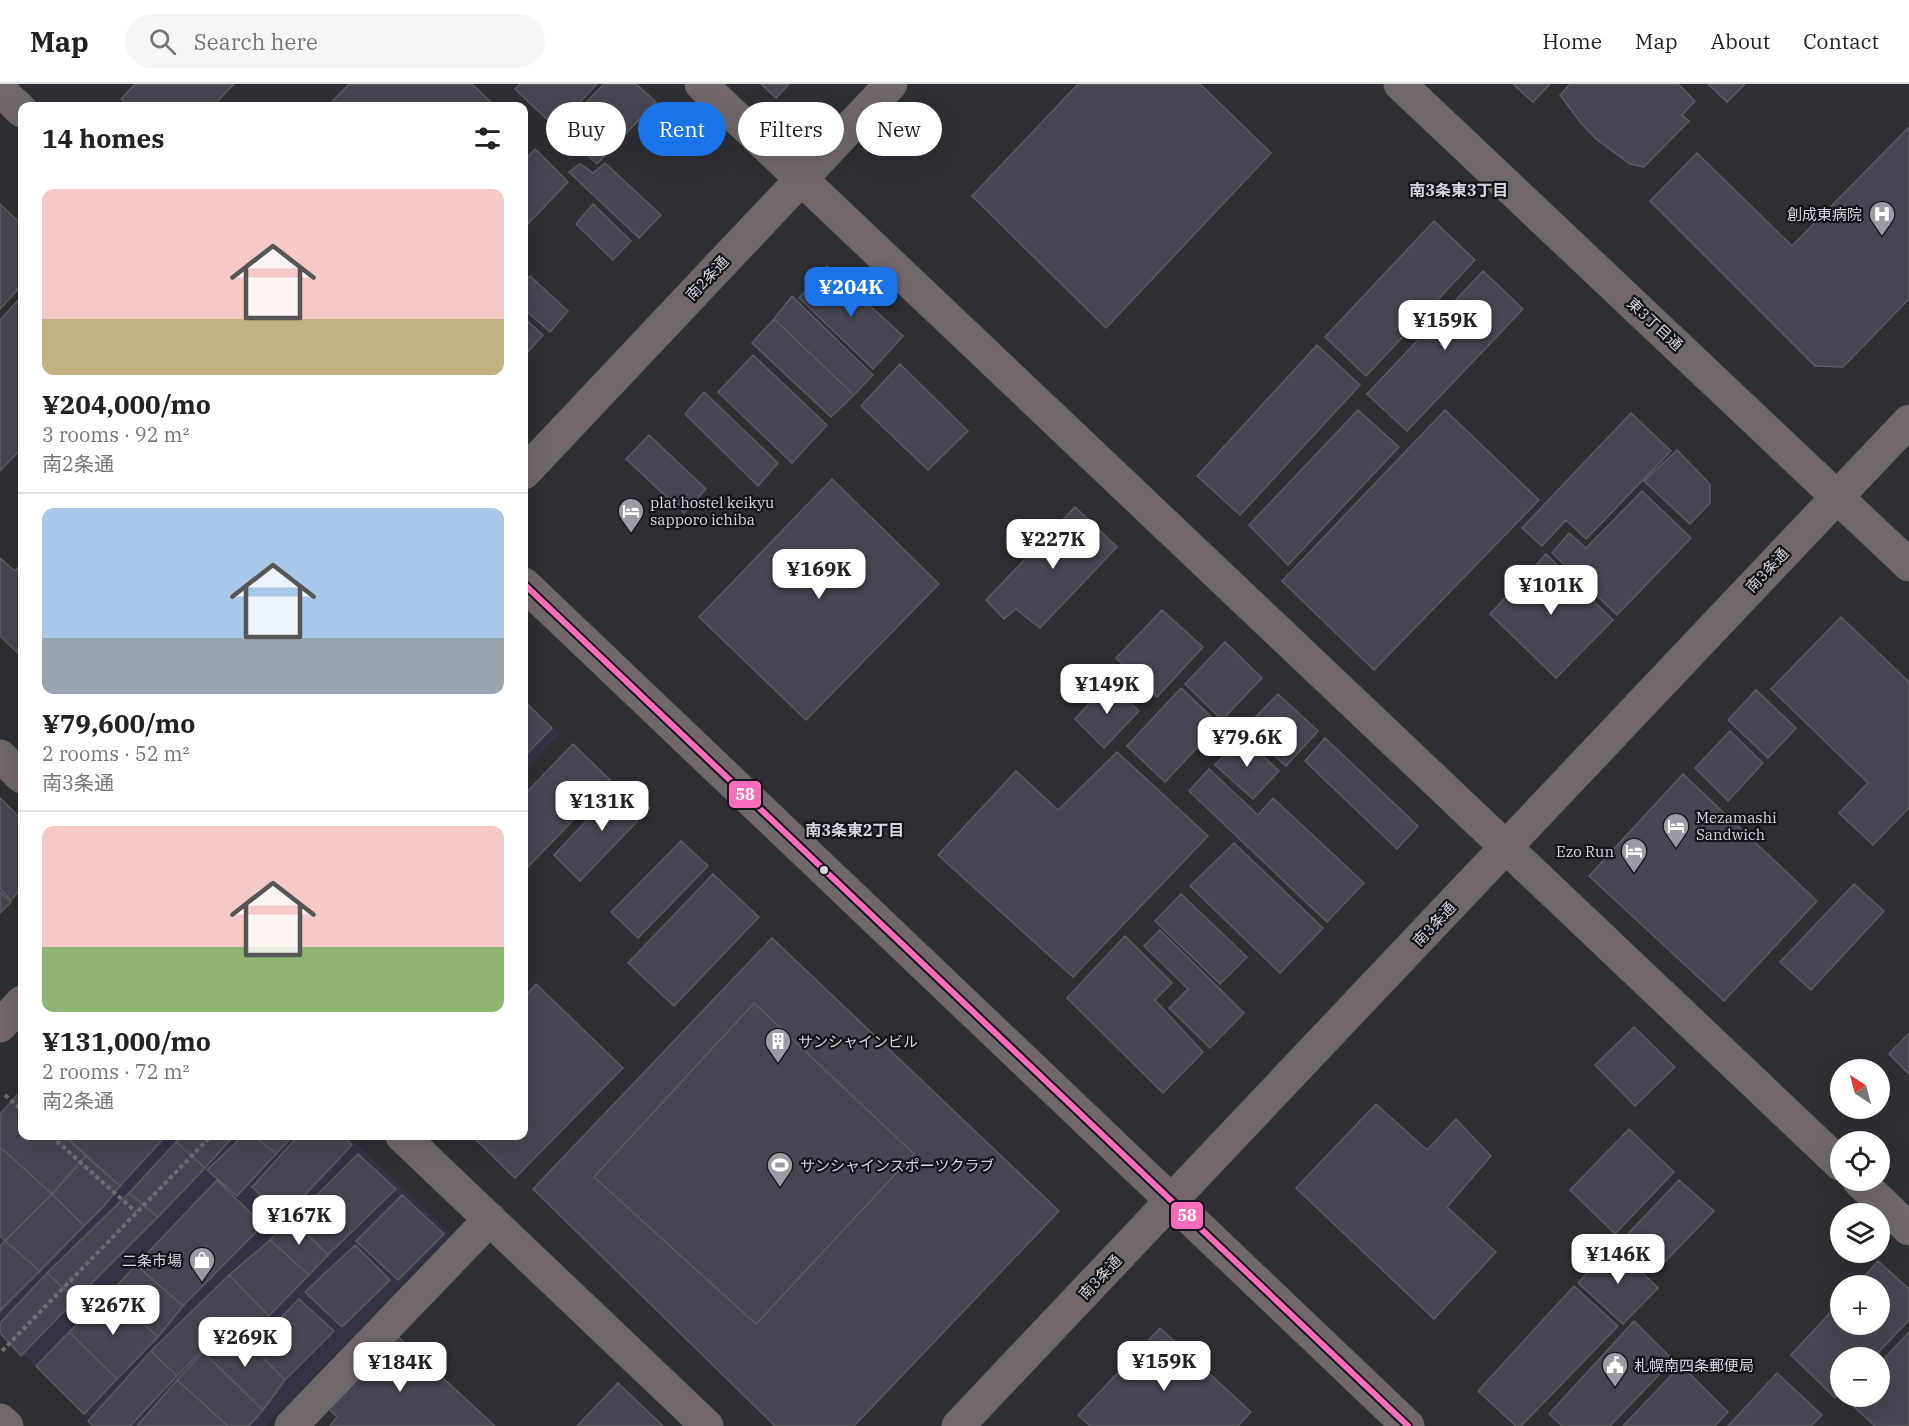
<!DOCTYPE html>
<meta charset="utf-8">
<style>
body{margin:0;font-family:"IBM Plex Serif","Noto Sans JP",serif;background:#f6f6f6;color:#222;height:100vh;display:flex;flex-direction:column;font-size:22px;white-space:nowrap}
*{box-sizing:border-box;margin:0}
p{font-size:20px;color:#767676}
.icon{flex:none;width:33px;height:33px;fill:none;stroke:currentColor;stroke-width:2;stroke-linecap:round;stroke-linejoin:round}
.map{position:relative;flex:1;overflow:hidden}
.drawer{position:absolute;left:18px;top:18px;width:510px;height:1038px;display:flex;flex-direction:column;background:#fff;border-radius:12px;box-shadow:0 6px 24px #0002}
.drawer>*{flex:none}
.guide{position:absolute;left:546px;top:18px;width:570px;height:54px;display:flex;gap:12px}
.needle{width:39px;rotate:324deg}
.fabs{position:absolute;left:1830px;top:975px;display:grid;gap:12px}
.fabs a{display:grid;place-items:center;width:60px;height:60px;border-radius:50%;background:#fff;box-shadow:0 6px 24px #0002;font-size:30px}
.price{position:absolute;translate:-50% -51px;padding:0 14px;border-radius:12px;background:#fff;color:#222;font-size:20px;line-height:39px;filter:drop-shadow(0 2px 3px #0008)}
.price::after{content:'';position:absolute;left:50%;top:36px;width:18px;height:14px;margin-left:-9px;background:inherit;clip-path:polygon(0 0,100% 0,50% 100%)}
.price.active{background:#1a73e8;color:#fff}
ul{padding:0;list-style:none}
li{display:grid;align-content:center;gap:12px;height:318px;padding:0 24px}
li+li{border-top:2px solid #e0e0e0}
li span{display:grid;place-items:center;height:186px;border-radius:12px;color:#555}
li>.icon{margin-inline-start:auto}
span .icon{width:108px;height:108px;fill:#fffc;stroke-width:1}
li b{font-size:26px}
h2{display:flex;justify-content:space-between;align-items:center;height:72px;padding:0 24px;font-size:26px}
.chip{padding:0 21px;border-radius:27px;background:#fff;box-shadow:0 6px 24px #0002;font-size:21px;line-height:54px}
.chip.active{background:#1a73e8;color:#fff}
header{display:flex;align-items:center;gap:36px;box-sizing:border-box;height:84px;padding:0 30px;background:#fff;border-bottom:2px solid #e0e0e0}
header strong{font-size:28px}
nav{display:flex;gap:33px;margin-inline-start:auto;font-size:21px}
.search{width:420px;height:54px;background:#f6f6f6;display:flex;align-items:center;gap:15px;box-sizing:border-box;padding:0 21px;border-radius:33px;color:#767676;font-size:22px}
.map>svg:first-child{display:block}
.built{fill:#343244}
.building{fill:#484552;stroke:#5c5c62;stroke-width:1.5}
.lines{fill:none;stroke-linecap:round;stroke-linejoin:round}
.path{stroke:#706b6e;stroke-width:4;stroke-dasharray:4.5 3;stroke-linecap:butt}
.minor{stroke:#70676a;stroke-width:33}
.major{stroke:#72676b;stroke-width:33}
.bus-1-casing{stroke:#14141a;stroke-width:10}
.bus-1{stroke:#fb6dba;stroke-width:6}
.bus-dot{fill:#d7d6df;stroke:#14141a;stroke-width:2}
.labels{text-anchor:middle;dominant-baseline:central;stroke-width:4.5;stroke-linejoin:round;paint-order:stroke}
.poi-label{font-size:15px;fill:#d7d6df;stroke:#14141a;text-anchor:start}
.street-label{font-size:15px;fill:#d7d6df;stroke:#14141a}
.neighbourhood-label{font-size:16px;font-weight:bold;fill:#d7d6df;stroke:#14141a}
.line-badge{stroke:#14141a;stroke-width:2}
.badge-label{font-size:16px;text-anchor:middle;font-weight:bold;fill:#fff}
</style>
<header>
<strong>Map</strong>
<div class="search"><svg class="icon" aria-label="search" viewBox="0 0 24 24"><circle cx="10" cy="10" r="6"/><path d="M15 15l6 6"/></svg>Search here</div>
<nav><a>Home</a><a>Map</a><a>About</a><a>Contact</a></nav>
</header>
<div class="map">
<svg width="1909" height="1342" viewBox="0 0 1909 1342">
<rect width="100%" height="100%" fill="#2e2e34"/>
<path class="built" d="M524 615 560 650 524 688Z
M22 1014V1052H348L451 1150 266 1342H98L0 1248V1037Z"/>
<path class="building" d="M135 0H234L213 22H129L121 15Z
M349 0H472L495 22H328Z
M520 0H597L556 44 515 5Z
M604 0H636L656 18 597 80 560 45Z
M761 0H789L776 14Z
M1078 0H1200L1271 69 1106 244 972 112Z
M1513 0H1550L1533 18Z
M1570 0H1678L1695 17 1682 31 1689 37 1644 83 1630 80 1596 55 1581 39 1560 11Z
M1708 0H1745L1727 18Z
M1909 43V215L1843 283 1815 282 1650 117 1697 69 1792 162Z
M535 65 568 98 524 144V77Z
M605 79 661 131 639 154 569 88 580 80 593 89Z
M0 120 22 141V201L0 225Z
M593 120 631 157 613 176 576 140Z
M1434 137 1475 176 1366 292 1325 253Z
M827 182 903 252 873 285 799 214Z
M1483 187 1523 225 1407 347 1367 310Z
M530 192 568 227 550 248 524 225V199Z
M22 212V364L0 387V236Z
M792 212 873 291 854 311 774 235Z
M524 234 543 251 524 272Z
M774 235 854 311 831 333 752 259Z
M1317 261 1360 301 1240 431 1197 392Z
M753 271 827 341 792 379 718 308Z
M900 280 968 347 928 386 861 322Z
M704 308 778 379 758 402 685 330Z
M1358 326 1399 363 1288 481 1249 441Z
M1445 326 1539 416 1374 586 1282 497Z
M1631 329 1671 367 1586 455 1566 436 1542 462 1522 444Z
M649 351 706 405 684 429 626 375Z
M1677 366 1710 400V419L1690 440 1644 397Z
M832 395 939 500 806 636 699 533Z
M1642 407 1691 454 1617 531 1552 469 1569 449 1586 464Z
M1075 423 1117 463 1040 544 1016 525 1004 535 986 516Z
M1546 470 1613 536 1556 594 1490 530Z
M0 474 15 487 22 479V573L0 552Z
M1162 526 1203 563 1157 613 1116 574Z
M1841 533 1909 598V724L1873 761 1839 729 1868 699 1771 605Z
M1225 558 1262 594 1222 636 1185 600Z
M1109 598 1139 627 1104 664 1075 635Z
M1181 604 1219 640 1165 698 1127 662Z
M1756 606 1796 644 1768 674 1728 636Z
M1278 610 1318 647 1286 682 1244 645Z
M524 617 552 644 524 673Z
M1730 647 1763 679 1728 717 1695 684Z
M1242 652 1279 687 1253 715 1215 681Z
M1325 654 1418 742 1397 765 1305 677Z
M573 660 611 697 524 787V711Z
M1117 668 1208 752 1073 893 938 771 1016 687 1058 726Z
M1209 685 1258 731 1273 714 1364 799 1327 838 1189 707Z
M1683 690 1817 817 1724 917 1589 792Z
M622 699 650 724 580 797 554 771Z
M0 714 22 736V804L11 816 0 805Z
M681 757 708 782 638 854 611 828Z
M1234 759 1323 844 1280 889 1190 802Z
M713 790 759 833 674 922 628 879Z
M1854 800 1884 827 1811 906 1780 878Z
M0 808 11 818 0 829Z
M1181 810 1247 873 1220 900 1155 837Z
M1160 846 1244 929 1210 964 1169 924 1188 905 1144 862Z
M1125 852 1172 899 1155 916 1203 968 1163 1009 1067 914Z
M772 854 1059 1127 854 1342H775L533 1105Z
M536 900 623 984 515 1094 472 1052H524V914Z
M754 919 914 1070 756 1240 594 1093Z
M1634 943 1675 983 1635 1022 1595 981Z
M1909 949V990L1889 970Z
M20 1008 22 1011V1052H65L86 1072 52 1110 0 1063V1030Z
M1376 1020 1427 1066 1456 1035 1491 1072 1447 1123 1496 1168 1434 1235 1296 1104Z
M1629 1045 1674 1088 1615 1150 1570 1106Z
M65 1052H166L120 1102Z
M182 1052H234L205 1084 176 1058Z
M243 1052H254L276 1070 237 1112 207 1086Z
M254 1052H293L276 1070Z
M298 1052H343L352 1061 284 1133 252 1103Z
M176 1058 205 1084 158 1133 129 1109Z
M0 1063 52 1110 5 1157 0 1152Z
M358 1070 396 1105 328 1171 292 1136Z
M86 1072 120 1102 104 1122 84 1142 52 1110Z
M217 1096 263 1141 183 1222 136 1181Z
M1679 1096 1714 1127 1657 1186 1624 1154Z
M129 1109 158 1133 76 1215 47 1189Z
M52 1110 84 1142 40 1187 5 1157Z
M402 1111 444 1150 398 1196 356 1157Z
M291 1133 328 1171 309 1191 270 1156Z
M270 1156 309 1191 269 1232 229 1191Z
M5 1157 40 1187 0 1227V1162Z
M355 1161 390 1196 342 1243 305 1208Z
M1614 1161 1658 1204 1623 1240 1578 1199Z
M1878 1177 1909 1205V1236L1873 1274H1840V1308L1835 1314 1791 1271 1840 1218V1240H1880V1202H1856Z
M136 1181 183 1222 158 1253 109 1210Z
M47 1189 76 1215 21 1272 0 1249V1239Z
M229 1191 269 1232 245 1257 226 1242 177 1292 151 1267Z
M1574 1202 1618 1242 1521 1342H1516L1478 1307Z
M109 1210 158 1253 117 1295 69 1248Z
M299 1215 334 1247 285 1296 252 1263Z
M1634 1237 1673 1276 1610 1342H1562L1549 1330Z
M229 1244 252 1263 285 1296 263 1326 203 1268Z
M1160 1244 1251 1328 1238 1342H1090L1078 1331Z
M391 1246 495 1342H330L337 1333 323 1319Z
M69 1248 117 1295 84 1330 36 1282Z
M1909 1248V1342H1875L1845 1315 1847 1312H1880V1279Z
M151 1267 177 1292 130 1342H93L88 1337Z
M203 1268 263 1326 249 1342H228L177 1296Z
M1681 1281 1728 1328 1715 1342H1623Z
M1777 1289 1822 1331 1811 1342H1728Z
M177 1296 228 1342H137Z
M618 1299 663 1342H577Z"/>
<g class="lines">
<path class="path" d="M5 1011 22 1026
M51 1052 136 1128
M2 1267 211 1052"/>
<path class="minor" d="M701 0 1840 1080
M1400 0 1909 481
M0 6 22 27
M524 389 891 0
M524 500 1408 1342
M0 672 22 693
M0 942 22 918
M402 1052 707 1342
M1858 1096 1909 1145
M291 1342 490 1135
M958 1342 1909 337"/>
<path class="major" d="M0 1336 7 1342"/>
<g class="bus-1-casing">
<path id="bus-1" d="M524 500 1408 1342"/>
</g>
<use href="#bus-1" class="bus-1"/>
</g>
<defs>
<g id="hospital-pin" transform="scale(1.35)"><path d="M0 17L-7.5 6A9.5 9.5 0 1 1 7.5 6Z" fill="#9c9ba3" stroke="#14141a"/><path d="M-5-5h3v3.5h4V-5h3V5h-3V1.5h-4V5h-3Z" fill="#fff"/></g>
<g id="hotel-pin" transform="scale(1.35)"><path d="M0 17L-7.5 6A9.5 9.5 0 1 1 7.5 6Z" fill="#9c9ba3" stroke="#14141a"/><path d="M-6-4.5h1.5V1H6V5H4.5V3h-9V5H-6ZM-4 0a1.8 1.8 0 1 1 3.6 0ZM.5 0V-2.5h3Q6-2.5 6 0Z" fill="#fff"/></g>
<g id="building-pin" transform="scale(1.35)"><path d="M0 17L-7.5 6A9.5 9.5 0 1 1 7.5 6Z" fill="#9c9ba3" stroke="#14141a"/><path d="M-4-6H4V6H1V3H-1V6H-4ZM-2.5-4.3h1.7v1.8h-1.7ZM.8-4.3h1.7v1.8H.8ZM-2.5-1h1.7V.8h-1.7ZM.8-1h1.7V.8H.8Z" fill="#fff"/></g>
<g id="stadium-pin" transform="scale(1.35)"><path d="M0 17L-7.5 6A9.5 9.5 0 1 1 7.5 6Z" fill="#9c9ba3" stroke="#14141a"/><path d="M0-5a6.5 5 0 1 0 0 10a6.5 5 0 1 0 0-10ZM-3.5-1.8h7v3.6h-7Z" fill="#fff"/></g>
<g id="shop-pin" transform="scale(1.35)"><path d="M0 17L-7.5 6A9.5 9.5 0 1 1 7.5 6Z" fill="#9c9ba3" stroke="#14141a"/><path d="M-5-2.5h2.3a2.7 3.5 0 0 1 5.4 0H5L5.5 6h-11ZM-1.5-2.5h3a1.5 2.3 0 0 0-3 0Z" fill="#fff"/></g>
<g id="civic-pin" transform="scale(1.35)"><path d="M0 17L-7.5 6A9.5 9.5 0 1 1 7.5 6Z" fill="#9c9ba3" stroke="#14141a"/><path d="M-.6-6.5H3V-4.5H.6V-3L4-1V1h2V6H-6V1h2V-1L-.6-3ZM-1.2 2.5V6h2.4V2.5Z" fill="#fff"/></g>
</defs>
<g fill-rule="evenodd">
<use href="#hospital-pin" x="1882" y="130"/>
<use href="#hotel-pin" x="631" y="427"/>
<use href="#hotel-pin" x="1676" y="742"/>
<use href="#hotel-pin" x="1634" y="767"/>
<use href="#building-pin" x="778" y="957"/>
<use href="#stadium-pin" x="780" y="1081"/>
<use href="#shop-pin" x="202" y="1176"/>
<use href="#civic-pin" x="1615" y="1281"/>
</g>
<circle class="bus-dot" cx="824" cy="786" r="5"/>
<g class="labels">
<g class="poi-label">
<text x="1862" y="130" text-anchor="end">創成東病院</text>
<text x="650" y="418">plat hostel keikyu<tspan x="650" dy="17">sapporo ichiba</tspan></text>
<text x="1696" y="733">Mezamashi<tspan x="1696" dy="17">Sandwich</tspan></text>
<text x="1614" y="767" text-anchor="end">Ezo Run</text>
<text x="798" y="957">サンシャインビル</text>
<text x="800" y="1081">サンシャインスポーツクラブ</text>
<text x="182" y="1176" text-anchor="end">二条市場</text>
<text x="1634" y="1281">札幌南四条郵便局</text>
</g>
<g class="street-label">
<text transform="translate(707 194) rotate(-47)">南2条通</text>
<text transform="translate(1655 240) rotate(43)">東3丁目通</text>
<text transform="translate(1767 486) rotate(-47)">南3条通</text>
<text transform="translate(1434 840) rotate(-47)">南3条通</text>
<text transform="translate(1100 1193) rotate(-47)">南3条通</text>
</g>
<g class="neighbourhood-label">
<text x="1459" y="106">南3条東3丁目</text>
<text x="855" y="746">南3条東2丁目</text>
</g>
</g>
<g class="line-badge">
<rect x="728" y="696" width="34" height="29" rx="6" fill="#fb6dba"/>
<rect x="1170" y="1117" width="34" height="29" rx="6" fill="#fb6dba"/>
</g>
<g class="badge-label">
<text x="745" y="716">58</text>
<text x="1187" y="1137">58</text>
</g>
</svg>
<div class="fabs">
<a><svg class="needle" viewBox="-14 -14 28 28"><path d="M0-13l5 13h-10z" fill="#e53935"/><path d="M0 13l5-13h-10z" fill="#767676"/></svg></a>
<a><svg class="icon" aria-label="locate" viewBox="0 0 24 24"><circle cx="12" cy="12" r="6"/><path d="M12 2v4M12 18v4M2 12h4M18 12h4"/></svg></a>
<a><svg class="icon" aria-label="layers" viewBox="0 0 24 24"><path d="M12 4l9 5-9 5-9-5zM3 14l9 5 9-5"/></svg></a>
<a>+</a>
<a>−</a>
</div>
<b class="price active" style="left:851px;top:234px">¥204K</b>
<b class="price" style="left:1445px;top:267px">¥159K</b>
<b class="price" style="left:1053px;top:486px">¥227K</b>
<b class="price" style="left:819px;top:516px">¥169K</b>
<b class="price" style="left:1551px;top:532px">¥101K</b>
<b class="price" style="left:1107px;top:631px">¥149K</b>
<b class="price" style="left:1247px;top:684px">¥79.6K</b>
<b class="price" style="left:602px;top:748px">¥131K</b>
<b class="price" style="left:299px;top:1162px">¥167K</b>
<b class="price" style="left:1618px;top:1201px">¥146K</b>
<b class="price" style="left:113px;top:1252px">¥267K</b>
<b class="price" style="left:245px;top:1284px">¥269K</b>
<b class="price" style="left:1164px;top:1308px">¥159K</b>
<b class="price" style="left:400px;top:1309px">¥184K</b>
<div class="guide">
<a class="chip">Buy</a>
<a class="chip active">Rent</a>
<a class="chip">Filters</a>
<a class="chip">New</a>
</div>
<section class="drawer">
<h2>14 homes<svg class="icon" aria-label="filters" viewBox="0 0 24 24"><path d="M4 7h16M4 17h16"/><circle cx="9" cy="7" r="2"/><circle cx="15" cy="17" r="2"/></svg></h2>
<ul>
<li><span style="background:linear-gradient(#f6c9c9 70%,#c2b280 0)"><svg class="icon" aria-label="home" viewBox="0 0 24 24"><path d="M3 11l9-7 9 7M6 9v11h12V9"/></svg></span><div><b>¥204,000/mo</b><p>3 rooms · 92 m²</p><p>南2条通</p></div></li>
<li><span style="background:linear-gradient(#a9c7e8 70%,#9aa5b1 0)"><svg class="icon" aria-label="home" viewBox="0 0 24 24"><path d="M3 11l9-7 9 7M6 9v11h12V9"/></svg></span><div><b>¥79,600/mo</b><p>2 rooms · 52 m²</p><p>南3条通</p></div></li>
<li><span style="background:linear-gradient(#f6c9c9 65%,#8fb573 0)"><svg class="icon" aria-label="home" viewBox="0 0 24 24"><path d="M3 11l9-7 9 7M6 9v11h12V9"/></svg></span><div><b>¥131,000/mo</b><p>2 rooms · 72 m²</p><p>南2条通</p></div></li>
</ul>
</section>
</div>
